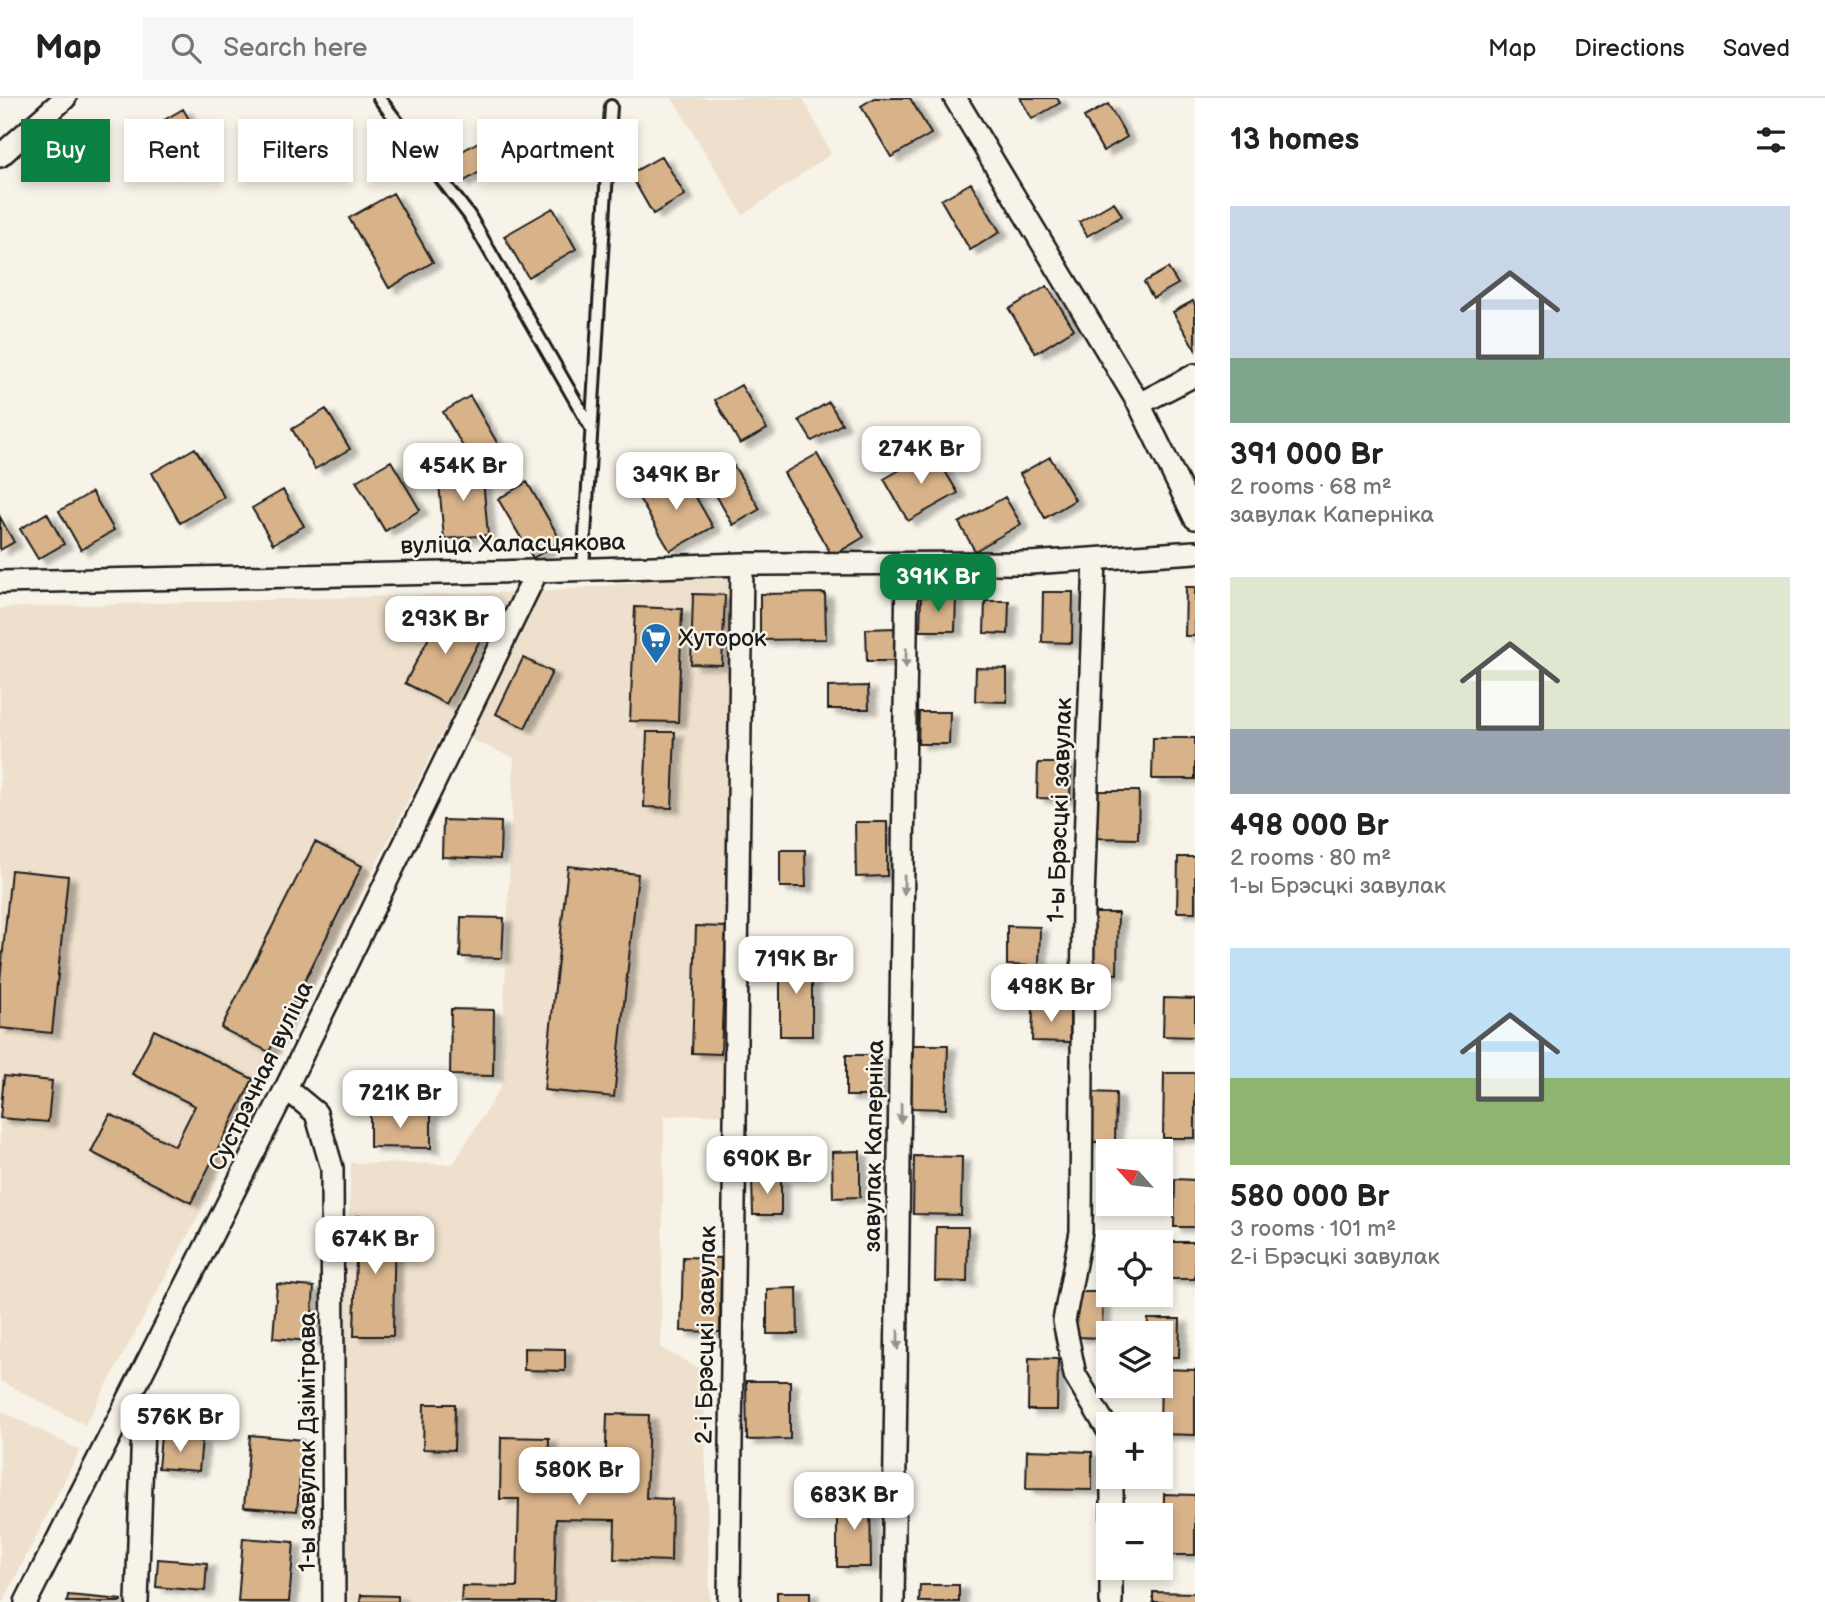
<!DOCTYPE html>
<meta charset="utf-8">
<style>
body{margin:0;font-family:"Balsamiq Sans",sans-serif;background:#f6f6f6;color:#222;height:100vh;display:flex;flex-direction:column;font-size:26px;white-space:nowrap}
*{box-sizing:border-box;margin:0}
p{font-size:23px;color:#767676}
.icon{flex:none;width:38px;height:38px;fill:none;stroke:currentColor;stroke-width:2;stroke-linecap:round;stroke-linejoin:round}
.map{position:relative;flex:1;overflow:hidden}
.sheet{display:flex;flex-direction:column;background:#fff;width:630px}
.sheet>*{flex:none}
.guide{position:absolute;left:21px;top:21px;width:665px;height:63px;display:flex;gap:14px}
.needle{width:46px;rotate:297deg}
.tools{position:absolute;left:1096px;top:1041px;display:grid;gap:14px}
.tools a{display:grid;place-items:center;width:77px;height:77px;border-radius:0px;background:#fff;box-shadow:0 4px 10px #0003;font-size:35px}
.price{position:absolute;translate:-50% -60px;padding:0 16px;border-radius:14px;background:#fff;color:#222;font-size:23px;line-height:46px;filter:drop-shadow(0 2px 4px #0008)}
.price::after{content:'';position:absolute;left:50%;top:42px;width:21px;height:16px;margin-left:-10px;background:inherit;clip-path:polygon(0 0,100% 0,50% 100%)}
.price.current{background:#0b8043;color:#fff}
ul{padding:0;list-style:none}
li{display:grid;align-content:center;gap:14px;height:371px;padding:0 35px}
li span{display:grid;place-items:center;height:217px;border-radius:0px;color:#555}
li>.icon{margin-inline-start:auto}
span .icon{width:126px;height:126px;fill:#fffc;stroke-width:1}
li b{font-size:30px}
h2{display:flex;justify-content:space-between;align-items:center;height:84px;padding:0 35px;font-size:30px}
.pill{padding:0 24px;border-radius:0px;background:#fff;box-shadow:0 4px 10px #0003;font-size:24px;line-height:63px}
.pill.current{background:#0b8043;color:#fff}
header{display:flex;align-items:center;gap:42px;box-sizing:border-box;height:98px;padding:0 35px;background:#fff;border-bottom:2px solid #e0e0e0}
header strong{font-size:33px}
nav{display:flex;gap:38px;margin-inline-start:auto;font-size:24px}
.search{width:490px;height:63px;background:#f6f6f6;display:flex;align-items:center;gap:18px;box-sizing:border-box;padding:0 24px;border-radius:0px;color:#767676;font-size:26px}
main{display:flex;flex:1;min-height:0}
.map>svg:first-child{display:block}
.built{fill:#eee0cc}
.building{fill:#d8b289;stroke:#1c1c1c;stroke-width:2;filter:url(#shadow)}
.lines{fill:none;stroke-linecap:round;stroke-linejoin:round}
.lane-casing{stroke:#1c1c1c;stroke-width:16}
.street-casing{stroke:#1c1c1c;stroke-width:26}
.lane{stroke:#f7f3e8;stroke-width:10}
.street{stroke:#f7f3e8;stroke-width:21}
.oneway{fill:#94928c}
.labels{text-anchor:middle;dominant-baseline:central;stroke-width:5;stroke-linejoin:round;paint-order:stroke}
.street-label{font-size:24px;fill:#1c1c1c;stroke:#f7f3e8}
.poi-label{font-size:24px;fill:#1c1c1c;stroke:#f7f3e8;text-anchor:start}
</style>
<header>
<strong>Map</strong>
<div class="search"><svg class="icon" aria-label="search" viewBox="0 0 24 24"><circle cx="10" cy="10" r="6"/><path d="M15 15l6 6"/></svg>Search here</div>
<nav><a>Map</a><a>Directions</a><a>Saved</a></nav>
</header>
<main>
<div class="map">
<svg width="1195" height="1504" viewBox="0 0 1195 1504">
<defs>
<filter id="shadow"><feDropShadow dx="8" dy="4.5" stdDeviation="2" flood-color="#0004"/></filter>
</defs>
<rect width="100%" height="100%" fill="#f7f3e8"/>
<filter id="ink" filterUnits="userSpaceOnUse"><feTurbulence type="fractalNoise" baseFrequency=".0143" numOctaves="2"/><feDisplacementMap in="SourceGraphic" scale="14" xChannelSelector="R" yChannelSelector="G"/><feConvolveMatrix kernelMatrix="1 2 1 2 8 2 1 2 1" color-interpolation-filters="sRGB"/></filter>
<g filter="url(#ink)">
<path class="built" d="M672 0H803L831 56 743 117Z
M731 475 728 1016 664 1018 661 1250 703 1272 710 1504H348L344 1248 351 1065 453 1066 501 989 514 660 476 644 446 628 201 1113 85 1327 0 1283V510L550 493Z
M0 1312 80 1352 3 1504H0Z"/>
<path class="building" d="M874 0H910L931 36 891 59 861 8Z
M1020 0H1057L1060 5 1032 21Z
M1108 6 1127 39 1103 53 1084 19Z
M183 11 208 53 169 75 145 33Z
M509 26 522 49 461 85 447 62Z
M662 58 685 97 653 116 630 76Z
M971 85 1000 134 970 152 941 102Z
M393 95 433 164 389 190 349 120Z
M1114 104 1122 118 1087 138 1079 124Z
M553 110 576 151 528 179 504 138Z
M1168 170 1178 186 1153 200 1144 184Z
M1047 188 1074 231 1036 255 1009 211Z
M1193 203 1195 207V251L1173 214Z
M741 287 767 331 740 346 715 302Z
M470 298 499 348 472 364 443 314Z
M829 304 842 326 812 343 799 322Z
M326 311 350 351 315 371 292 331Z
M195 350 224 399 180 425 152 375Z
M933 353 958 395 908 423 884 381Z
M817 356 864 439 832 458 784 375Z
M1050 359 1075 402 1045 420 1020 376Z
M391 363 420 412 385 433 356 383Z
M734 368 760 411 733 427 708 383Z
M482 370 488 437 444 441 438 374Z
M682 375 713 429 670 453 639 400Z
M527 384 561 443 533 460 498 401Z
M283 392 304 428 273 446 252 410Z
M92 394 114 432 81 452 59 413Z
M1005 399 1021 426 975 453 959 425Z
M47 415 64 446 38 461 20 431Z
M0 419 14 444 0 452Z
M1186 489H1195V538H1185Z
M1043 494H1073L1072 545 1042 544Z
M825 495 826 541 760 542V496Z
M693 496 725 497 722 567 691 566Z
M921 499H956L955 533H920Z
M985 503H1009L1008 536 984 535Z
M445 509 486 531 446 606 405 585Z
M635 509 682 511 678 624 630 623Z
M895 530V563H867L866 531Z
M523 560 552 574 525 630 496 616Z
M976 570 1007 571V604L975 603Z
M868 588 869 611H828V589Z
M919 614H950L949 646H918Z
M647 634H675L672 710 644 709Z
M1153 640H1195V681H1152Z
M1038 665H1071L1070 701 1037 700Z
M1095 693H1139L1138 741 1094 740Z
M443 722 501 724 500 761 442 759Z
M855 724H887V778L856 779Z
M315 744 362 768 269 954 221 930Z
M780 752H805L806 789H780Z
M1178 759H1195V814H1177Z
M568 768 638 776 614 999 544 992Z
M11 772 68 778 52 935 0 930V883Z
M1093 815H1118L1117 876 1092 875Z
M461 819 504 820 502 860 460 859Z
M696 828 726 829 721 956 692 955Z
M1007 828 1040 829 1039 868 1007 867Z
M780 858H812V938H780Z
M1164 900 1195 901V939L1163 938Z
M1033 909H1070V944L1032 943Z
M451 911 494 912 493 978 450 977Z
M154 932 253 981 191 1105 91 1054 110 1016 175 1048 195 1008 132 976Z
M913 947H948L946 1011 911 1010Z
M846 957H879V998H846Z
M1164 975H1195V1040H1163Z
M4 978 52 983 48 1024 0 1020Z
M1090 994 1116 995 1115 1044H1089Z
M370 1014 431 1015V1050L370 1049Z
M860 1053V1099L833 1100 832 1054Z
M914 1058 962 1059 961 1117 913 1116Z
M781 1079V1117H753L752 1080Z
M1175 1081 1195 1082V1129H1174Z
M357 1118H395L393 1238H354Z
M936 1129H968L967 1184 935 1183Z
M1168 1144H1195V1181H1167Z
M683 1159 721 1160 720 1234 681 1233Z
M277 1186 314 1189 310 1243 273 1240Z
M797 1190 798 1236H767V1191Z
M1077 1194H1103L1102 1240 1076 1239Z
M1148 1221H1180L1179 1259H1160V1236H1147Z
M524 1250 565 1251V1273L524 1272Z
M1029 1260 1058 1261 1057 1312H1028Z
M1161 1271 1195 1272V1337L1160 1336Z
M746 1283H790V1341L747 1342Z
M424 1306H455L454 1352 423 1351Z
M607 1316 649 1317 646 1400 672 1401 671 1463 614 1461 615 1422 556 1421 554 1504H461L462 1488 517 1489 519 1401H500L501 1339 549 1340 548 1378 605 1379Z
M250 1337 303 1342 297 1413 244 1409Z
M161 1338 202 1341 199 1373 158 1370Z
M1027 1352 1092 1354V1392L1026 1391Z
M1164 1396 1195 1397V1457H1163Z
M870 1399 871 1469H837V1400Z
M243 1440 294 1444 289 1504H238Z
M158 1461 207 1465 205 1493 156 1489Z
M920 1487H959V1504H919Z
M777 1494H810V1504H777Z
M1153 1494 1195 1495V1504H1153Z
M68 1497 122 1502V1504H67Z
M361 1497 398 1498V1504H360Z"/>
<g class="lines">
<g class="lane-casing">
<path id="lane" d="M379 0 469 117 591 330
M583 471 611 8"/>
</g>
<g class="street-casing">
<path id="street" d="M955 0 1139 306 1195 420
M0 58 65 0
M1139 306 1195 277
M1095 461 1083 802 1081 1134 1064 1223 1075 1277 1108 1332
M0 484 537 473 742 466 1030 465 1195 454
M286 990 316 1015 332 1070 334 1504
M128 1304 139 1311 143 1328 137 1504
M1112 1418V1379
M26 1504 286 990 537 473
M729 1504 742 466
M893 1504 907 467
M1111 1504V1470"/>
</g>
<use href="#lane" class="lane"/>
<use href="#street" class="street"/>
</g>
<defs><path id="oneway-solid" d="M-6-.8H1V-3.2L6.5 0L1 3.2V.8H-6Z" transform="scale(1.75)"/></defs>
<g class="oneway">
<use href="#oneway-solid" transform="translate(906 560) rotate(91)"/>
<use href="#oneway-solid" transform="translate(904 787) rotate(91)"/>
<use href="#oneway-solid" transform="translate(901 1015) rotate(91)"/>
<use href="#oneway-solid" transform="translate(898 1242) rotate(91)"/>
</g>
</g>
<defs>
<g id="supermarket-pin" transform="scale(1.575)"><path d="M0 17L-7.5 6A9.5 9.5 0 1 1 7.5 6Z" fill="#1f6fb2" stroke="#f7f3e8"/><path d="M-6-5.5h2.5l.6 2H6L4.5 2H-2.5L-4.4-4H-6ZM-1.5 3.2a1.3 1.3 0 1 0 .1 0ZM3 3.2a1.3 1.3 0 1 0 .1 0Z" fill="#fff"/></g>
</defs>
<g fill-rule="evenodd">
<use href="#supermarket-pin" x="656" y="540"/>
</g>
<g class="labels">
<g class="street-label">
<text transform="translate(513 446) rotate(-1)">вуліца Халасцякова</text>
<text transform="translate(1060 712) rotate(-88)">1-ы Брэсцкі завулак</text>
<text transform="translate(261 978) rotate(-64)">Сустрэчная вуліца</text>
<text transform="translate(874 1048) rotate(-89)">завулак Каперніка</text>
<text transform="translate(706 1237) rotate(-89)">2-і Брэсцкі завулак</text>
<text transform="translate(307 1344) rotate(-90)">1-ы завулак Дзімітрава</text>
</g>
<g class="poi-label">
<text x="679" y="540">Хуторок</text>
</g>
</g>
</svg>
<div class="tools">
<a><svg class="needle" viewBox="-14 -14 28 28"><path d="M0-13l5 13h-10z" fill="#e53935"/><path d="M0 13l5-13h-10z" fill="#767676"/></svg></a>
<a><svg class="icon" aria-label="locate" viewBox="0 0 24 24"><circle cx="12" cy="12" r="6"/><path d="M12 2v4M12 18v4M2 12h4M18 12h4"/></svg></a>
<a><svg class="icon" aria-label="layers" viewBox="0 0 24 24"><path d="M12 4l9 5-9 5-9-5zM3 14l9 5 9-5"/></svg></a>
<a>+</a>
<a>−</a>
</div>
<b class="price" style="left:921px;top:388px">274K Br</b>
<b class="price" style="left:463px;top:405px">454K Br</b>
<b class="price" style="left:676px;top:414px">349K Br</b>
<b class="price current" style="left:938px;top:516px">391K Br</b>
<b class="price" style="left:445px;top:558px">293K Br</b>
<b class="price" style="left:796px;top:898px">719K Br</b>
<b class="price" style="left:1051px;top:926px">498K Br</b>
<b class="price" style="left:400px;top:1032px">721K Br</b>
<b class="price" style="left:767px;top:1098px">690K Br</b>
<b class="price" style="left:375px;top:1178px">674K Br</b>
<b class="price" style="left:180px;top:1356px">576K Br</b>
<b class="price" style="left:579px;top:1409px">580K Br</b>
<b class="price" style="left:854px;top:1434px">683K Br</b>
<div class="guide">
<a class="pill current">Buy</a>
<a class="pill">Rent</a>
<a class="pill">Filters</a>
<a class="pill">New</a>
<a class="pill">Apartment</a>
</div>
</div>
<section class="sheet">
<h2>13 homes<svg class="icon" aria-label="filters" viewBox="0 0 24 24"><path d="M4 7h16M4 17h16"/><circle cx="9" cy="7" r="2"/><circle cx="15" cy="17" r="2"/></svg></h2>
<ul>
<li><span style="background:linear-gradient(#c9d6e8 70%,#7fa58c 0)"><svg class="icon" aria-label="home" viewBox="0 0 24 24"><path d="M3 11l9-7 9 7M6 9v11h12V9"/></svg></span><div><b>391 000 Br</b><p>2 rooms · 68 m²</p><p>завулак Каперніка</p></div></li>
<li><span style="background:linear-gradient(#dfe7d0 70%,#9aa5b1 0)"><svg class="icon" aria-label="home" viewBox="0 0 24 24"><path d="M3 11l9-7 9 7M6 9v11h12V9"/></svg></span><div><b>498 000 Br</b><p>2 rooms · 80 m²</p><p>1-ы Брэсцкі завулак</p></div></li>
<li><span style="background:linear-gradient(#bfe0f5 60%,#8fb573 0)"><svg class="icon" aria-label="home" viewBox="0 0 24 24"><path d="M3 11l9-7 9 7M6 9v11h12V9"/></svg></span><div><b>580 000 Br</b><p>3 rooms · 101 m²</p><p>2-і Брэсцкі завулак</p></div></li>
</ul>
</section>
</main>
